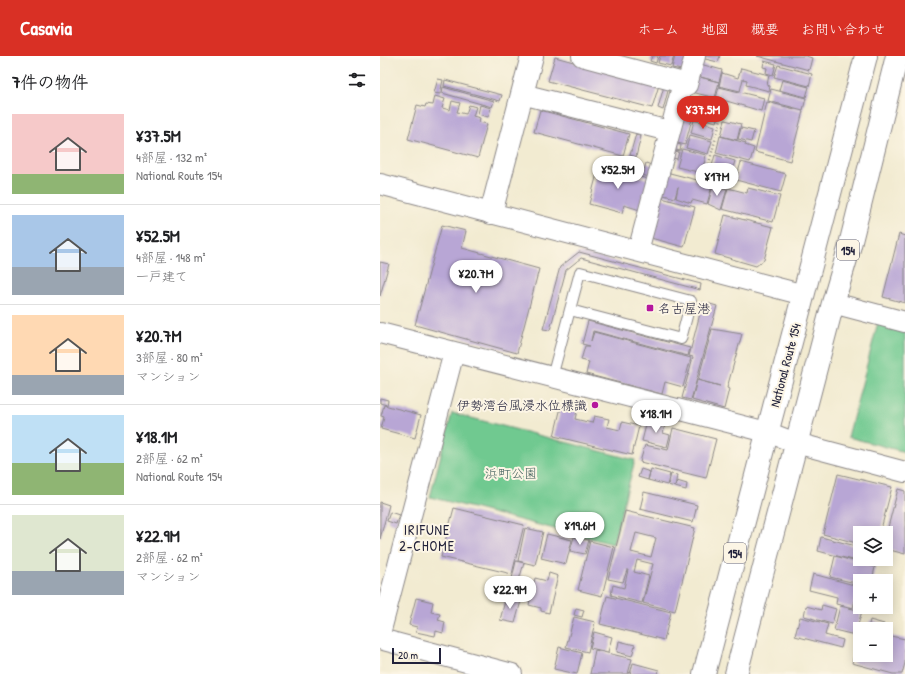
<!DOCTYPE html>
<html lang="ja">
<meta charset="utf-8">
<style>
body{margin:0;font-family:"Patrick Hand","Klee One",sans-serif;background:#f6f6f6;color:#202124;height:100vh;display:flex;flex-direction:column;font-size:15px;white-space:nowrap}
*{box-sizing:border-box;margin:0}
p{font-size:13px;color:#757577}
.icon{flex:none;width:22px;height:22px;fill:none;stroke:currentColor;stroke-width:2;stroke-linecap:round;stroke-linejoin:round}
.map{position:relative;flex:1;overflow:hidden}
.details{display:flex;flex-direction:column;background:#fff;width:380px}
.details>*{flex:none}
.tools{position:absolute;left:473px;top:470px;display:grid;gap:8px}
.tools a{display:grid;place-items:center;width:40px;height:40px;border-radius:0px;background:#fff;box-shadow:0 2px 10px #0003;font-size:20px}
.scale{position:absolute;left:12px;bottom:10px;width:49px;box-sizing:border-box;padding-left:4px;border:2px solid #22223b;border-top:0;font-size:11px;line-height:14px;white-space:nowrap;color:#22223b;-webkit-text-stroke:3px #fcf5e5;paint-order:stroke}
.price{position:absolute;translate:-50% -34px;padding:0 9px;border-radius:14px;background:#fff;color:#222;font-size:13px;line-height:26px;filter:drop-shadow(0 1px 2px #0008)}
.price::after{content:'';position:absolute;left:50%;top:24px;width:12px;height:9px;margin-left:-6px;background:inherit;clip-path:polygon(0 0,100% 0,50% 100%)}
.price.current{background:#d93025;color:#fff}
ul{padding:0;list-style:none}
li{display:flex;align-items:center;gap:12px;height:100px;padding:0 12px}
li+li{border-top:1px solid #e0e0e0}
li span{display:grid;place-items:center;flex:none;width:112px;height:80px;border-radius:0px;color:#555}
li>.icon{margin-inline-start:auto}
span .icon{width:48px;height:48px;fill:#fffc;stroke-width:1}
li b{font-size:17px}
h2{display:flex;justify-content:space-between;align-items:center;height:48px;padding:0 12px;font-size:17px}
header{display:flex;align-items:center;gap:24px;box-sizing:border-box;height:56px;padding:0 20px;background:#d93025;color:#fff}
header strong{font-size:19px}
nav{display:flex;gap:22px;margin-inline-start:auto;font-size:14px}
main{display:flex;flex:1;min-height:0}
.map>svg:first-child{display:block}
.green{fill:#70c990;stroke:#497666}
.building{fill:#b8a6d5;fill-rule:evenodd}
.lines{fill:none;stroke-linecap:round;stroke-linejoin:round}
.lane-casing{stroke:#8a8686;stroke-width:12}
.street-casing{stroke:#8a8686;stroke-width:22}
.secondary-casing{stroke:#8a8686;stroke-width:24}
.highway-casing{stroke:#8a8686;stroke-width:24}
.path{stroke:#8a8686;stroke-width:2.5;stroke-dasharray:1 3;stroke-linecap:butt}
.lane{stroke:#fff;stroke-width:10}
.street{stroke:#fff;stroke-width:20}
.secondary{stroke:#fff;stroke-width:22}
.highway{stroke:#fff;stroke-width:22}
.poi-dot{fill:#b5179e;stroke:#fcf5e5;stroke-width:1.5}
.labels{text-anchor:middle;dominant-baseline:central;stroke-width:4;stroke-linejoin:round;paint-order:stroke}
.shield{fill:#fcf5e5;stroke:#63616e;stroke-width:1}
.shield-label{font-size:12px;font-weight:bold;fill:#22223b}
.poi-label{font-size:13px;fill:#22223b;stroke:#fcf5e5;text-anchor:start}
.street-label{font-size:13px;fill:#22223b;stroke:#fcf5e5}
.park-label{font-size:13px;fill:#3d5c59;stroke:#fcf5e5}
.neighbourhood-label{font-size:14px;letter-spacing:1px;fill:#22223b;stroke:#fcf5e5}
</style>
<header>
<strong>Casavia</strong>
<nav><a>ホーム</a><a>地図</a><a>概要</a><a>お問い合わせ</a></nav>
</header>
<main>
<section class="details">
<h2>7件の物件<svg class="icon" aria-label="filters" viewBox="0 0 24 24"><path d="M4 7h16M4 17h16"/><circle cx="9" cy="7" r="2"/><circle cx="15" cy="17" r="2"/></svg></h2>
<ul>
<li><span style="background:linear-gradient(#f6c9c9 75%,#8fb573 0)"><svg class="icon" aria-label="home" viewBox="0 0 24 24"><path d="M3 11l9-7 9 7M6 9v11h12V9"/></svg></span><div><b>¥37.5M</b><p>4部屋 · 132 m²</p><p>National Route 154</p></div></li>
<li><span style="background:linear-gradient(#a9c7e8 65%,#9aa5b1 0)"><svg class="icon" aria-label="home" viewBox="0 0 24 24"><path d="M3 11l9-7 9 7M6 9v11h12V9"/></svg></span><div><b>¥52.5M</b><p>4部屋 · 148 m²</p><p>一戸建て</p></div></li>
<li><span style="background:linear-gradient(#ffd9b3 75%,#9aa5b1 0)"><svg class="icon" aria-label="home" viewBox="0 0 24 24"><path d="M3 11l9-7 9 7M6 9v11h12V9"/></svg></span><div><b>¥20.7M</b><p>3部屋 · 80 m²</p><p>マンション</p></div></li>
<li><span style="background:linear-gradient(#bfe0f5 60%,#8fb573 0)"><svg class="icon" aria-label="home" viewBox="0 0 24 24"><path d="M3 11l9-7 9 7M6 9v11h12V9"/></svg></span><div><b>¥18.1M</b><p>2部屋 · 62 m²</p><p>National Route 154</p></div></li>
<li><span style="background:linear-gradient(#dfe7d0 70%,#9aa5b1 0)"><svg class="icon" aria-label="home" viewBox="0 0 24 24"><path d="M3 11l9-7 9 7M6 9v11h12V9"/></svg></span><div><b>¥22.9M</b><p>2部屋 · 62 m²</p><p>マンション</p></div></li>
</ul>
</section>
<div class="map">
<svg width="525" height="618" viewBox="0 0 525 618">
<rect width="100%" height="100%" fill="#fcf5e5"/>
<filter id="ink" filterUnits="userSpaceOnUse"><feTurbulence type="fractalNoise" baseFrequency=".025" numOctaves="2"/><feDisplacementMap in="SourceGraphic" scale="8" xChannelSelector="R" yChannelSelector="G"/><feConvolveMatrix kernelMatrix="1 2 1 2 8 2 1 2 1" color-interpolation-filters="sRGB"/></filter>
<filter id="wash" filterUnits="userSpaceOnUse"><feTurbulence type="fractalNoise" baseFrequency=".012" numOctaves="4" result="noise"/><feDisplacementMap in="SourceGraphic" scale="16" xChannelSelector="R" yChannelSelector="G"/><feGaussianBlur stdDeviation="0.9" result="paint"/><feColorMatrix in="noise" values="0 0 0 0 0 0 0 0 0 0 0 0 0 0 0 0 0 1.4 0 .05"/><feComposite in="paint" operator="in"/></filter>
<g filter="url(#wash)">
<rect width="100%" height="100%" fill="#f2ebd1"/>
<path class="green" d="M498 266 525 273V396L468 381Z
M72 357 255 404 233 488 50 441Z"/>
<g id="blocks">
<path class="building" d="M272 0H278L276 7 270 5Z
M280 0H294L291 10 278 7Z
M295 0H310L306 15 292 12Z
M322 0H340L338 6 321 2Z
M377 0H426L432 2 429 14Z
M175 1 279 29 272 52 168 25Z
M384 5 396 8 393 19 386 17 387 12 383 11Z
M320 8 342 14 339 26 317 20Z
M398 9 432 18 429 30 394 21Z
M361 12 389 19 387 29 390 30 389 35 366 29 367 24 363 23 360 35 339 30 342 17 358 22Z
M316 20 339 26 335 42 312 36Z
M58 23 63 24 60 38 54 37Z
M65 24 122 39 120 45 64 30Z
M402 24 429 31 426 41 399 34Z
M284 30 289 31 283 54 278 52Z
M63 31 114 45 112 51 62 37Z
M339 31 384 42 381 55 336 42Z
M391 33 426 42 423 54 388 45Z
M55 40 65 43 62 52 70 54 72 45 80 47 77 56 86 58 89 49 96 51 93 60 100 62 99 66 107 68 98 102 28 83 37 49 45 51 46 48 53 49Z
M305 40 322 45 317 64 300 59Z
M322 46 341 51 336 66 318 61Z
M387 46 423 55 410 105 375 96Z
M100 49 111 52 108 61 98 58Z
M160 54 249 78 243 100 154 76Z
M301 60 312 63 305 89 294 86Z
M314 64 335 70 332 83 311 77Z
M345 64 361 68 357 84 341 80Z
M361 72 374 75 371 86 358 83Z
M256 78 261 80 256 101 250 99Z
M310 79 332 85 328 98 306 92Z
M340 80 366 87 365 89 374 92 370 106 336 97Z
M294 87 301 89 300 95 292 93Z
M302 93 326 99 322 117 297 111Z
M291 94 299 96 297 103 289 101Z
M335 99 355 105 349 125 333 121 334 118 330 117Z
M361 106 406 118 401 136 356 124Z
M266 107 274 110 271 122 263 119Z
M219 110 268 123 260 154 244 149 242 157 209 148Z
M286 116 317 124V126L332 130 327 148 312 144 311 147 296 142 298 131 295 142 280 138Z
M333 129 347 133 341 154 328 148Z
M348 132 367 137 368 132 400 140 393 166 342 153Z
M278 141 315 151 304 191 267 181Z
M345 159 393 171 384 204 376 210 335 198Z
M62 169 86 175 82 192 159 213 137 297 35 269Z
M519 178 525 180V247L503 241Z
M199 196 321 228 320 234 201 202 186 214 170 274 163 273 180 211Z
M0 206 9 208 0 240Z
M323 246 337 250 311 344 302 342 313 301 309 300Z
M208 265 310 292 308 300 213 275 211 285 214 276 311 302 303 331 285 326 282 338 206 318 209 306 201 304 205 290H210L202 288Z
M332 273 362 278 347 332 349 333 344 353 312 344 317 324 340 330 318 324Z
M0 342 8 344 7 349 0 347Z
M4 349 41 359 35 382 1 373 4 361 1 360Z
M181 351 197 355 195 363 212 367 214 360 229 363 227 371 240 374 242 366 259 370 252 399 174 380Z
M267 365 285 369 283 377 290 379 287 391 262 385Z
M293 372 336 383 326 422 260 406 265 389 288 394Z
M261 413 270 416 268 424 258 421Z
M271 413 290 418 287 429 268 424Z
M291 418 297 419 295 431 288 429Z
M458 418 512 431 500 477H480V488L443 478Z
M297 425 307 428 306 434 295 431Z
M518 433 525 435V498L506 493V479Z
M264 436 317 449 313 466 260 453Z
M0 446 9 449 0 483Z
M74 452 144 469 132 518 61 501Z
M245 455 315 472 295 555 263 547 273 508 257 504 254 516 269 520 262 547 231 539 233 529 244 532 248 514H247L243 526 228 523ZM256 477 276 482 271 501 251 496Z
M10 456 19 459 16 468 7 465Z
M145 472 163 476 155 509 138 505Z
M167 478 192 484 186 508 161 502Z
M194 481 209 484 205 498 190 495Z
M441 481 480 491V503H497L496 510 438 495Z
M210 485 234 491 222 540 198 534Z
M455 500 495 511 492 525H480V528L450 521Z
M136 505 144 507 137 531 133 530 134 528 131 527Z
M169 517 178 520 169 557 161 555V552L149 549 155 522 167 525Z
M433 518 478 530 473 552 456 548 457 541 429 534Z
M143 524 149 526 147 533 141 532Z
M129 530 132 531V533L150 538 148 545 127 539Z
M227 540 291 556 284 584 220 568Z
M126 541 141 545 135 567 120 564Z
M36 542 53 546 51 556 60 558 58 564 65 566 63 577 56 575 55 580 36 576 37 571 29 569Z
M442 549 456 553 452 568 424 560 426 550 441 554Z
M460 550 482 555 475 579 454 574Z
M196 552 204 554 202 561 194 559Z
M194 561 215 566 208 596 186 591Z
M420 561 448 568 445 579 463 584 461 592 415 580Z
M490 564 504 568 503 573H488Z
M214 576 232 581 228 596 210 592Z
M479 576 480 599H506V579L525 583V607L522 618H513L472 607Z
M239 585 255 589 252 600 237 596Z
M179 591 202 597 197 618 174 613Z
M215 594 252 603 248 618H210Z
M253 607 279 614 278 618H250Z"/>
</g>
</g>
<g filter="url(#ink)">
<use href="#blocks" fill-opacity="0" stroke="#8a8686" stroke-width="1"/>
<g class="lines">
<g class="lane-casing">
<path id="lane" d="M172 321 200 216 311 245 301 283 190 254"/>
</g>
<g class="street-casing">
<path id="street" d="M202 0 303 27
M142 38 289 75
M0 128 424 239
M258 195 303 27 307 29 315 0
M453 247 525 266
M0 277 387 376 416 387 525 416
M0 578 74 296
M0 583 132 618"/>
</g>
<g class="secondary-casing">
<path id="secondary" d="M111 157 152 0"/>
</g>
<g class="highway-casing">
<path id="highway" d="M324 618 486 0
M356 618 453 247 469 193 517 0"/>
</g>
<path class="path" d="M319 41 345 48 325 122"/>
<use href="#lane" class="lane"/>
<use href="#street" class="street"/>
<use href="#secondary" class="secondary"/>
<use href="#highway" class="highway"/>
</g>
</g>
<g class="poi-dot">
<rect x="266" y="248" width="8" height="8" rx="2"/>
<circle cx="215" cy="349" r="4"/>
</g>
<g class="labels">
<g class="shield">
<rect x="457" y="184" width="22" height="20" rx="3"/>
<rect x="344" y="487" width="22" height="20" rx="3"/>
</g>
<g class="shield-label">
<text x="468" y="194">154</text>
<text x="355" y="497">154</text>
</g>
<g class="poi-label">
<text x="278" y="252">名古屋港</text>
<text x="207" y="349" text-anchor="end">伊勢湾台風浸水位標識</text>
</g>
<g class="street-label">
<text transform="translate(405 309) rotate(-75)">National Route 154</text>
</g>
<g class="park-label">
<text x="131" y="417">浜町公園</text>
</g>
<g class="neighbourhood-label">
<text x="47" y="473">IRIFUNE<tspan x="47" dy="16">2-CHOME</tspan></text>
</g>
</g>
</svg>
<div class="tools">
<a><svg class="icon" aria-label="layers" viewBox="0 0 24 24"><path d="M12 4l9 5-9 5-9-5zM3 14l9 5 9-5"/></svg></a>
<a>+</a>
<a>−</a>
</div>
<div class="scale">20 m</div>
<b class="price current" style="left:323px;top:74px">¥37.5M</b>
<b class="price" style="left:238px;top:134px">¥52.5M</b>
<b class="price" style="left:337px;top:141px">¥17M</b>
<b class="price" style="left:96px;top:238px">¥20.7M</b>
<b class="price" style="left:276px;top:378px">¥18.1M</b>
<b class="price" style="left:200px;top:490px">¥19.6M</b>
<b class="price" style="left:130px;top:554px">¥22.9M</b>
</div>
</main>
